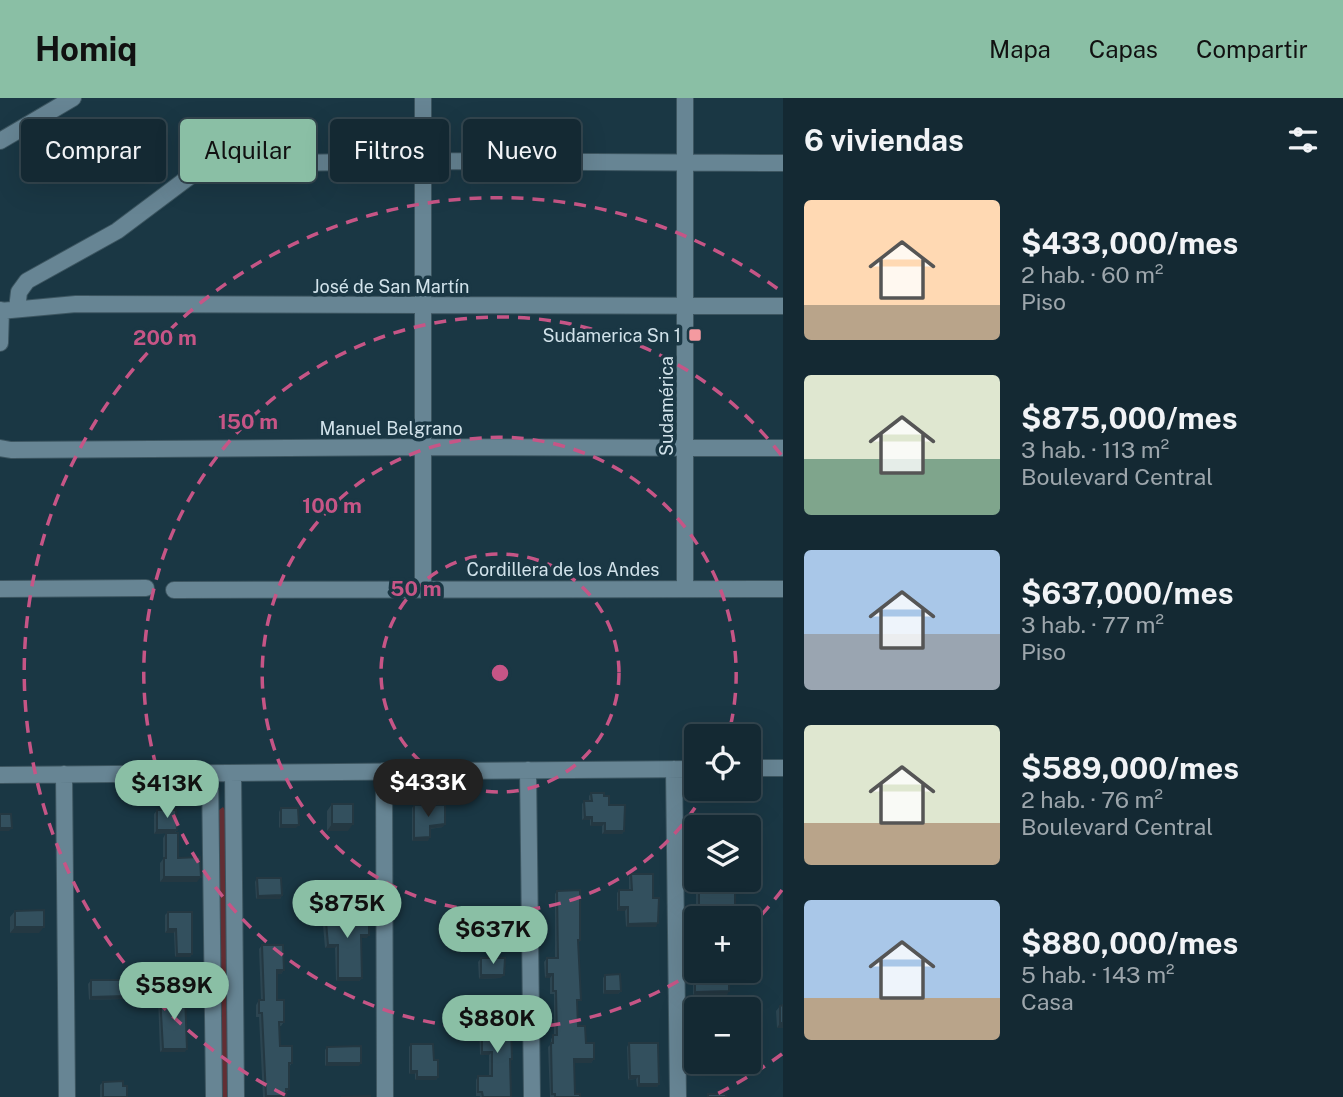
<!DOCTYPE html>
<html lang="es">
<meta charset="utf-8">
<style>
body{margin:0;font-family:"Public Sans",sans-serif;background:#1d313b;color:#f1f3f6;height:100vh;display:flex;flex-direction:column;font-size:26px;white-space:nowrap}
*{box-sizing:border-box;margin:0}
p{font-size:23px;color:#9da6ac}
.icon{flex:none;width:38px;height:38px;fill:none;stroke:currentColor;stroke-width:2;stroke-linecap:round;stroke-linejoin:round}
.map{position:relative;flex:1;overflow:hidden}
.drawer{display:flex;flex-direction:column;background:#142933;width:560px}
.drawer>*{flex:none}
.banner{position:absolute;left:21px;top:21px;width:656px;height:63px;display:flex;gap:14px}
.controls{position:absolute;left:684px;top:626px;display:grid;gap:14px}
.controls a{display:grid;place-items:center;width:77px;height:77px;border-radius:7px;background:#142933;box-shadow:0 7px 28px #0002,0 0 0 2px #33454e;font-size:35px}
.price{position:absolute;translate:-50% -60px;padding:0 16px;border-radius:24px;background:#8abfa5;color:#111;font-size:23px;line-height:46px;filter:drop-shadow(0 2px 4px #0008)}
.price::after{content:'';position:absolute;left:50%;top:42px;width:21px;height:16px;margin-left:-10px;background:inherit;clip-path:polygon(0 0,100% 0,50% 100%)}
.price.current{background:#222;color:#fff}
ul{padding:0;list-style:none}
li{display:flex;align-items:center;gap:21px;height:175px;padding:0 21px}
li span{display:grid;place-items:center;flex:none;width:196px;height:140px;border-radius:7px;color:#555}
li>.icon{margin-inline-start:auto}
span .icon{width:84px;height:84px;fill:#fffc;stroke-width:1}
li b{font-size:30px}
h2{display:flex;justify-content:space-between;align-items:center;height:84px;padding:0 21px;font-size:30px}
.pill{padding:0 24px;border-radius:7px;background:#142933;box-shadow:0 7px 28px #0002,0 0 0 2px #33454e;font-size:24px;line-height:63px}
.pill.current{background:#8abfa5;color:#111}
header{display:flex;align-items:center;gap:42px;box-sizing:border-box;height:98px;padding:0 35px;background:#8abfa5;color:#111}
header strong{font-size:33px}
nav{display:flex;gap:38px;margin-inline-start:auto;font-size:24px}
main{display:flex;flex:1;min-height:0}
.map>svg:first-child{display:block}
.green{fill:#622e33}
.lines{fill:none;stroke-linecap:round;stroke-linejoin:round}
.street-casing{stroke:#3c5560;stroke-width:18}
.street{stroke:#678594;stroke-width:16}
.wall{fill:#2c4551}
.shaded-wall{fill:#243842}
.building{fill:#33505e;stroke:#243842;stroke-width:2}
.ring{fill:none;stroke:#c65586;stroke-width:3.5;stroke-dasharray:12 9}
.poi-dot{fill:#f49aa0;stroke:#1a3744;stroke-width:2.5}
.labels{text-anchor:middle;dominant-baseline:central;stroke-width:7;stroke-linejoin:round;paint-order:stroke}
.street-label{font-size:18px;fill:#d1e2ea;stroke:#1a3744}
.poi-label{font-size:18px;fill:#d1e2ea;stroke:#1a3744;text-anchor:end}
.centre{fill:#c65586;stroke:#1a3744;stroke-width:3.5}
.ring-label{font-size:21px;text-anchor:middle;font-weight:bold;fill:#c65586;stroke:#1a3744;stroke-width:7;stroke-linejoin:round;paint-order:stroke}
</style>
<header>
<strong>Homiq</strong>
<nav><a>Mapa</a><a>Capas</a><a>Compartir</a></nav>
</header>
<main>
<div class="map">
<svg width="783" height="999" viewBox="0 0 783 999">
<rect width="100%" height="100%" fill="#1a3744"/>
<path class="green" d="M223 709 225 712 228 999H222L219 712Z"/>
<g class="lines">
<g class="street-casing">
<path id="street" d="M0 43 73 0
M17 211 19 194 27 183 117 133 197 73 214 66 423 63 783 65
M0 213 76 206 783 208
M0 245 1 212
M0 350 11 352 424 349 783 350
M423 490V0
M0 491 146 490
M685 491V0
M174 492 783 491
M749 670H783
M674 671 678 999
M528 672 532 999
M384 673 385 999
M210 675 214 999
M233 675 236 999
M64 676 67 999
M0 677 696 671"/>
</g>
<use href="#street" class="street"/>
</g>
<path class="wall" d="M591 695 604 698 624 733 622 736H602V728H590V722H582V706L584 703H589V698Z
M332 706 348 733H327V713Z
M414 707 443 729 430 731 428 743H412V710Z
M281 710 296 730H279V714Z
M157 712 177 732 175 735 178 760 197 784H160V765L163 761V740L166 735 154 736V716Z
M631 776 653 800 656 829H626L625 813H617V795L619 792H629V779Z
M696 776V782H735V807L740 821H696V828Z
M257 780 282 797 280 801H256L255 784Z
M557 793 580 842 578 846V928L594 961 591 965H574L575 996 580 999H550L548 949 551 946V941L554 937V896H550V880H545L544 864 547 860H555V796Z
M325 812 358 821 367 840H361L362 880 359 883H336L335 850H325L322 816Z
M15 813 39 835H10V819Z
M168 814 192 856 190 859H175L174 835H165V817Z
M262 847 284 872 281 876H277V902L284 924 281 928H279L280 948 292 965 289 969V991L286 994 285 999H263L259 919H256V907L259 902H261L259 851Z
M695 859 727 897H693V862Z
M481 860 501 880 479 881 478 864Z
M605 877 621 893 618 896H603V880Z
M91 882 123 901 89 902 88 886Z
M160 897 185 954H160L158 900Z
M783 907V930H777L776 913 780 908Z
M489 912 508 929 512 961 510 964 511 999H480V998H476V982L478 978H489V957H480L479 924 482 921H486V915Z
M629 945 659 986 657 989H637L636 981 628 982 627 949Z
M411 946 434 962 438 979 436 982H415V976H409V949Z
M327 949 359 968H325V952Z
M103 984 123 988 127 999H100V987Z"/>
<path class="shaded-wall" d="M585 719H592L590 722H582Z
M592 725H605L602 728H590Z
M332 726H353L348 733H327Z
M445 726 443 729 428 731 430 728Z
M281 727H299L296 730H279Z
M0 730H12L9 733H0Z
M157 732H177L174 735 154 736Z
M605 733H624L622 736H602Z
M430 739 428 743H412L414 740Z
M164 779H201L197 784H160Z
M282 797 280 801H256L258 798Z
M619 809H628L625 813H617Z
M658 825 656 829H626L628 826Z
M15 829H44L39 835H10Z
M168 831H176L174 835H165Z
M361 837H369L367 840H358Z
M328 847H338L335 850H325Z
M177 856H192L190 859H175Z
M277 872H284L281 876H274Z
M547 876H553L550 880H545Z
M481 877H504L501 880 479 881Z
M338 880H362L359 883H336Z
M605 893H621L618 896H603Z
M729 893 727 897H693L695 894Z
M125 898 123 901 89 902 91 899Z
M780 925H783V930H777Z
M163 951H187L185 954H160Z
M482 954H492L489 957H480Z
M574 961H594L591 965H572Z
M327 965H361L359 968H325Z
M411 973H417L415 976H409Z
M630 978H639L636 981 628 982Z
M417 979H438L436 982H415Z
M639 986H659L657 989H637Z"/>
<path class="building" d="M591 695H604V698H609V707H625L624 733H605V725H592V719H585L584 703H592Z
M332 706H353V726H332Z
M414 707H445V726L430 728V739L414 740Z
M281 710H298L299 727H281Z
M157 712H176L177 732H157Z
M0 716H11L12 730H0Z
M166 735H178V760L200 759 201 779H164V760H166Z
M631 776H653V800H659L658 825 628 826V809H619V792H632Z
M257 780H281L282 797 258 798Z
M699 782H735V807H740V821H699Z
M580 792V842H578L581 902H577L578 928H585L586 945H594V961H574L575 996H580V999H555V996H552L551 945H553V937H557L556 893H553V876H547V860H558L557 793Z
M44 812V829H15V813Z
M325 812H358V821H369V837H361L362 880H338V847H328Z
M168 814H192V856H177L176 831H168Z
M262 847H283L284 872H277V902H284V924H279L280 948H292V965H289V991H286V998H266L262 915H259V902H264Z
M695 859H696V873H729V893L695 894Z
M481 860H505L504 877H481Z
M620 876 621 893H605V877Z
M91 882H125V898L91 899Z
M160 897H185L187 951H163Z
M783 907V925H780V908Z
M508 911V929H511L512 961H510L511 999H483L482 994H478V978H492V954H482V921H489V912Z
M629 945H658L659 986H639V978H630Z
M411 946H433L434 962H438V979H417V973H411Z
M361 948V965H327V949Z
M123 983V988H127V999H103V984Z
M708 996H726V999H708Z
M370 998V999H341Z"/>
<g class="ring">
<circle cx="500" cy="575" r="119"/>
<path d="M706 692A237 237 0 1 1 728 638"/>
<path d="M782 792A356 356 0 0 1 750 829M696 872A356 356 0 1 1 782 358"/>
<path d="M782 956A474 474 0 0 1 715 997M285 997A474 474 0 1 1 782 194"/>
</g>
<rect class="poi-dot" x="688" y="230" width="14" height="14" rx="3.5"/>
<g class="labels">
<g class="street-label">
<text x="391" y="188">José de San Martín</text>
<text transform="translate(666 308) rotate(-90)">Sudamérica</text>
<text x="391" y="330">Manuel Belgrano</text>
<text x="563" y="471">Cordillera de los Andes</text>
</g>
<g class="poi-label">
<text x="681" y="237">Sudamerica Sn 1</text>
</g>
</g>
<circle cx="500" cy="575" r="10" class="centre"/>
<g class="ring-label">
<text x="165" y="247">200 m</text>
<text x="248" y="331">150 m</text>
<text x="332" y="415">100 m</text>
<text x="416" y="498">50 m</text>
</g>
</svg>
<div class="controls">
<a><svg class="icon" aria-label="locate" viewBox="0 0 24 24"><circle cx="12" cy="12" r="6"/><path d="M12 2v4M12 18v4M2 12h4M18 12h4"/></svg></a>
<a><svg class="icon" aria-label="layers" viewBox="0 0 24 24"><path d="M12 4l9 5-9 5-9-5zM3 14l9 5 9-5"/></svg></a>
<a>+</a>
<a>−</a>
</div>
<b class="price current" style="left:428px;top:721px">$433K</b>
<b class="price" style="left:167px;top:722px">$413K</b>
<b class="price" style="left:347px;top:842px">$875K</b>
<b class="price" style="left:493px;top:868px">$637K</b>
<b class="price" style="left:174px;top:924px">$589K</b>
<b class="price" style="left:497px;top:957px">$880K</b>
<div class="banner">
<a class="pill">Comprar</a>
<a class="pill current">Alquilar</a>
<a class="pill">Filtros</a>
<a class="pill">Nuevo</a>
</div>
</div>
<section class="drawer">
<h2>6 viviendas<svg class="icon" aria-label="filters" viewBox="0 0 24 24"><path d="M4 7h16M4 17h16"/><circle cx="9" cy="7" r="2"/><circle cx="15" cy="17" r="2"/></svg></h2>
<ul>
<li><span style="background:linear-gradient(#ffd9b3 75%,#b9a48a 0)"><svg class="icon" aria-label="home" viewBox="0 0 24 24"><path d="M3 11l9-7 9 7M6 9v11h12V9"/></svg></span><div><b>$433,000/mes</b><p>2 hab. · 60 m²</p><p>Piso</p></div></li>
<li><span style="background:linear-gradient(#dfe7d0 60%,#7fa58c 0)"><svg class="icon" aria-label="home" viewBox="0 0 24 24"><path d="M3 11l9-7 9 7M6 9v11h12V9"/></svg></span><div><b>$875,000/mes</b><p>3 hab. · 113 m²</p><p>Boulevard Central</p></div></li>
<li><span style="background:linear-gradient(#a9c7e8 60%,#9aa5b1 0)"><svg class="icon" aria-label="home" viewBox="0 0 24 24"><path d="M3 11l9-7 9 7M6 9v11h12V9"/></svg></span><div><b>$637,000/mes</b><p>3 hab. · 77 m²</p><p>Piso</p></div></li>
<li><span style="background:linear-gradient(#dfe7d0 70%,#b9a48a 0)"><svg class="icon" aria-label="home" viewBox="0 0 24 24"><path d="M3 11l9-7 9 7M6 9v11h12V9"/></svg></span><div><b>$589,000/mes</b><p>2 hab. · 76 m²</p><p>Boulevard Central</p></div></li>
<li><span style="background:linear-gradient(#a9c7e8 70%,#b9a48a 0)"><svg class="icon" aria-label="home" viewBox="0 0 24 24"><path d="M3 11l9-7 9 7M6 9v11h12V9"/></svg></span><div><b>$880,000/mes</b><p>5 hab. · 143 m²</p><p>Casa</p></div></li>
</ul>
</section>
</main>
